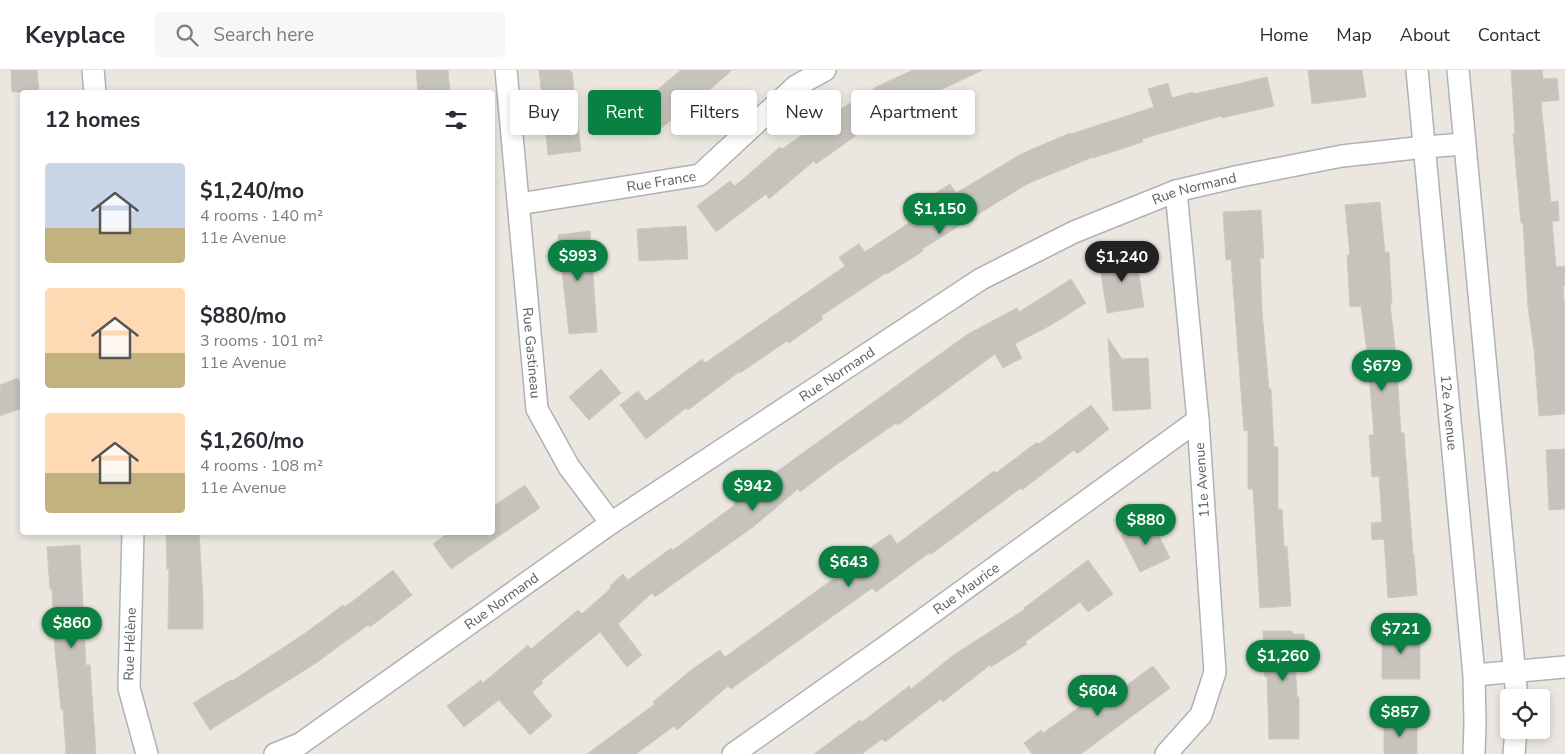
<!DOCTYPE html>
<meta charset="utf-8">
<style>
body{margin:0;font-family:"Nunito Sans",sans-serif;background:#f7f7f7;color:#2b2b33;height:100vh;display:flex;flex-direction:column;font-size:19px;white-space:nowrap}
*{box-sizing:border-box;margin:0}
p{font-size:16px;color:#7c7c81}
.icon{flex:none;width:28px;height:28px;fill:none;stroke:currentColor;stroke-width:2;stroke-linecap:round;stroke-linejoin:round}
.map{position:relative;flex:1;overflow:hidden}
.drawer{position:absolute;left:20px;top:20px;width:475px;height:445px;display:flex;flex-direction:column;background:#fff;border-radius:5px;box-shadow:0 2px 8px #0003}
.drawer>*{flex:none}
.banner{position:absolute;left:510px;top:20px;width:475px;height:45px;display:flex;gap:10px}
.tools{position:absolute;left:1500px;top:619px;display:grid;gap:10px}
.tools a{display:grid;place-items:center;width:50px;height:50px;border-radius:5px;background:#fff;box-shadow:0 2px 8px #0003;font-size:25px}
.price{position:absolute;translate:-50% -42px;padding:0 11px;border-radius:18px;background:#0b8043;color:#fff;font-size:16px;line-height:32px;filter:drop-shadow(0 1px 2px #0008)}
.price::after{content:'';position:absolute;left:50%;top:30px;width:15px;height:11px;margin-left:-8px;background:inherit;clip-path:polygon(0 0,100% 0,50% 100%)}
.price.selected{background:#222;color:#fff}
ul{padding:0;list-style:none}
li{display:flex;align-items:center;gap:15px;height:125px;padding:0 25px}
li span{display:grid;place-items:center;flex:none;width:140px;height:100px;border-radius:5px;color:#555}
li>.icon{margin-inline-start:auto}
span .icon{width:60px;height:60px;fill:#fffc;stroke-width:1}
li b{font-size:21px}
h2{display:flex;justify-content:space-between;align-items:center;height:60px;padding:0 25px;font-size:21px}
.pill{padding:0 18px;border-radius:5px;background:#fff;box-shadow:0 2px 8px #0003;font-size:18px;line-height:45px}
.pill.selected{background:#0b8043;color:#fff}
header{display:flex;align-items:center;gap:30px;box-sizing:border-box;height:70px;padding:0 25px;background:#fff;border-bottom:1px solid #e1e1e2}
header strong{font-size:24px}
nav{display:flex;gap:28px;margin-inline-start:auto;font-size:18px}
.search{width:350px;height:45px;background:#f7f7f7;display:flex;align-items:center;gap:12px;box-sizing:border-box;padding:0 18px;border-radius:5px;color:#7c7c81;font-size:19px}
.map>svg:first-child{display:block}
.building{fill:#c6c2bc;stroke:#d0c8bf}
.lines{fill:none;stroke-linecap:round;stroke-linejoin:round}
.minor-casing{stroke:#aeb2b5;stroke-width:24}
.minor{stroke:#fff;stroke-width:21}
.labels{text-anchor:middle;dominant-baseline:central;stroke-width:5;stroke-linejoin:round;paint-order:stroke}
.street-label{font-size:14px;fill:#595d60;stroke:#fff}
</style>
<header>
<strong>Keyplace</strong>
<div class="search"><svg class="icon" aria-label="search" viewBox="0 0 24 24"><circle cx="10" cy="10" r="6"/><path d="M15 15l6 6"/></svg>Search here</div>
<nav><a>Home</a><a>Map</a><a>About</a><a>Contact</a></nav>
</header>
<div class="map">
<svg width="1565" height="684" viewBox="0 0 1565 684">
<rect width="100%" height="100%" fill="#ebe7e0"/>
<path class="building" d="M11 0H37L39 22H12Z
M416 0H448L450 22H418Z
M539 0H570V2H572L581 81 548 85Z
M681 0H732L703 26 702 24 659 60 638 36Z
M913 0H983L898 40 899 42 864 65 861 62 816 94 814 91 769 129 766 124 716 162 697 136 730 111 735 116 780 77 782 79 833 44 878 16Z
M1308 0H1362L1366 27 1312 34Z
M1511 0H1542L1543 9 1557 8 1559 30 1541 32 1551 132 1558 131 1559 151H1552L1556 197 1565 196V216H1563L1565 245V344L1539 346 1534 279 1528 237 1523 153H1521L1513 64 1515 63Z
M1267 7 1274 36 1222 48 1221 46 1142 69 1143 72 1093 88V87L1027 114 922 179 923 181 887 204 886 203 821 246 823 249 789 273 787 271 740 303 739 302 688 340 686 338 646 369 620 335 638 321 646 331 702 289 705 293 845 196 839 187 859 174 865 182 939 133 934 124 950 114 956 123 1021 84 1070 63 1071 64 1154 37 1148 19 1168 13 1172 28 1193 22 1194 24Z
M1380 132 1385 183 1389 182 1392 234H1390L1396 286 1401 363H1404L1413 484H1414L1417 525 1388 528 1384 469 1372 470 1371 453 1382 452 1379 406 1372 407 1369 365H1374L1368 290 1361 236 1350 237 1347 185H1350L1345 135Z
M1261 140 1264 188H1260L1262 241 1269 319H1271L1274 377H1278V439H1282L1284 477 1287 476 1291 536 1260 538 1253 419H1248V360L1244 361 1231 189 1226 190 1223 142Z
M686 156 688 189 639 191 637 159Z
M590 161 597 262 569 264 558 165Z
M1135 179 1144 237 1107 243 1100 196 1114 194 1112 182Z
M1071 209 1086 233 1051 255 1015 274 1022 288 1003 298 995 284 898 355 896 353 833 397 800 422 798 419 753 457 655 527 652 523 618 554 642 585 627 597 600 562 541 611 543 613 532 622 552 646 530 665 499 630 464 657 447 636 481 610 483 613 528 575 531 579 578 540 582 544 611 518 610 516 623 504 628 510 671 478 673 480 735 435 734 433 766 406 768 408 968 264 1017 238 1019 242Z
M1108 268 1122 289 1148 288 1151 339 1113 341Z
M601 299 621 323 589 350 569 327Z
M18 308 22 320V338L0 346V315Z
M1091 335 1109 359 1077 384 1074 380 1022 420 1021 418 930 485 929 483 876 522 872 518 731 619 728 616 677 660 674 656 636 684H587L655 634 653 632 691 600 720 580 725 587 854 494 852 491 890 464 897 474 994 401 996 403 1037 372 1039 374Z
M1565 379V439L1549 440 1546 380Z
M525 415 540 438 451 499 433 474 449 462H492V437Z
M1151 450 1170 488 1140 502 1121 465Z
M166 462H199L203 529V559H168L169 499H167Z
M80 475 86 595H90L96 684H66L63 639H61L55 580 52 519H50L47 477Z
M1088 490 1113 524 1088 542 1080 532 1025 572 1027 574 991 597 990 595 943 632 941 629 885 672 882 669 862 684H814L860 650 862 652 909 616 911 619 955 584 1025 539 1024 538Z
M393 500 412 525 370 557 368 555 316 593 210 660 193 633 231 610 232 611 304 564 343 535 345 537Z
M1263 561H1292L1293 564H1304L1305 587 1295 588 1297 627H1299V669H1269L1267 606 1265 607Z
M1382 561H1420V609H1382Z
M1153 596 1170 618 1081 684H1032L1024 673 1041 660 1043 663 1103 620 1109 628Z
M1384 652H1417V684H1384Z"/>
<g class="lines">
<g class="minor-casing">
<g id="minor">
<path d="M93 0 95 22"/>
<path id="s1" d="M506 0 537 339 569 397 611 453"/>
<path id="s2" d="M1417 0 1474 605 1475 653 1474 684"/>
<path d="M1458 0 1517 628"/>
<path id="s3" d="M519 134 700 105 796 16 825 0"/>
<path d="M133 462 129 618 147 684"/>
<path d="M1474 605 1565 597"/>
<path id="s4" d="M275 684 300 674 611 453 981 209 1074 162 1176 121 1240 106 1342 86 1425 77 1464 74"/>
<path id="s5" d="M733 684 892 572 1198 350"/>
<path d="M1166 684 1201 645 1215 602 1198 350 1176 121"/>
<path d="M1514 684 1516 660"/>
</g>
</g>
<use href="#minor" class="minor"/>
</g>
<g class="labels">
<g class="street-label">
<text stroke="none"><textPath href="#s3" startOffset="144">Rue France</textPath></text>
<text stroke="none"><textPath href="#s4" startOffset="1084">Rue Normand</textPath></text>
<text stroke="none"><textPath href="#s1" startOffset="284">Rue Gastineau</textPath></text>
<text stroke="none"><textPath href="#s4" startOffset="679">Rue Normand</textPath></text>
<text stroke="none"><textPath href="#s2" startOffset="344">12e Avenue</textPath></text>
<text transform="translate(1202 410) rotate(-94)">11e Avenue</text>
<text stroke="none"><textPath href="#s5" startOffset="286">Rue Maurice</textPath></text>
<text stroke="none"><textPath href="#s4" startOffset="274">Rue Normand</textPath></text>
<text transform="translate(130 574) rotate(-88)">Rue Hélène</text>
</g>
</g>
</svg>
<div class="tools">
<a><svg class="icon" aria-label="locate" viewBox="0 0 24 24"><circle cx="12" cy="12" r="6"/><path d="M12 2v4M12 18v4M2 12h4M18 12h4"/></svg></a>
</div>
<b class="price" style="left:940px;top:165px">$1,150</b>
<b class="price" style="left:578px;top:212px">$993</b>
<b class="price selected" style="left:1122px;top:213px">$1,240</b>
<b class="price" style="left:1382px;top:322px">$679</b>
<b class="price" style="left:753px;top:442px">$942</b>
<b class="price" style="left:1146px;top:476px">$880</b>
<b class="price" style="left:849px;top:518px">$643</b>
<b class="price" style="left:72px;top:579px">$860</b>
<b class="price" style="left:1401px;top:585px">$721</b>
<b class="price" style="left:1283px;top:612px">$1,260</b>
<b class="price" style="left:1098px;top:647px">$604</b>
<b class="price" style="left:1400px;top:668px">$857</b>
<div class="banner">
<a class="pill">Buy</a>
<a class="pill selected">Rent</a>
<a class="pill">Filters</a>
<a class="pill">New</a>
<a class="pill">Apartment</a>
</div>
<section class="drawer">
<h2>12 homes<svg class="icon" aria-label="filters" viewBox="0 0 24 24"><path d="M4 7h16M4 17h16"/><circle cx="9" cy="7" r="2"/><circle cx="15" cy="17" r="2"/></svg></h2>
<ul>
<li><span style="background:linear-gradient(#c9d6e8 65%,#c2b280 0)"><svg class="icon" aria-label="home" viewBox="0 0 24 24"><path d="M3 11l9-7 9 7M6 9v11h12V9"/></svg></span><div><b>$1,240/mo</b><p>4 rooms · 140 m²</p><p>11e Avenue</p></div></li>
<li><span style="background:linear-gradient(#ffd9b3 65%,#c2b280 0)"><svg class="icon" aria-label="home" viewBox="0 0 24 24"><path d="M3 11l9-7 9 7M6 9v11h12V9"/></svg></span><div><b>$880/mo</b><p>3 rooms · 101 m²</p><p>11e Avenue</p></div></li>
<li><span style="background:linear-gradient(#ffd9b3 60%,#c2b280 0)"><svg class="icon" aria-label="home" viewBox="0 0 24 24"><path d="M3 11l9-7 9 7M6 9v11h12V9"/></svg></span><div><b>$1,260/mo</b><p>4 rooms · 108 m²</p><p>11e Avenue</p></div></li>
</ul>
</section>
</div>
